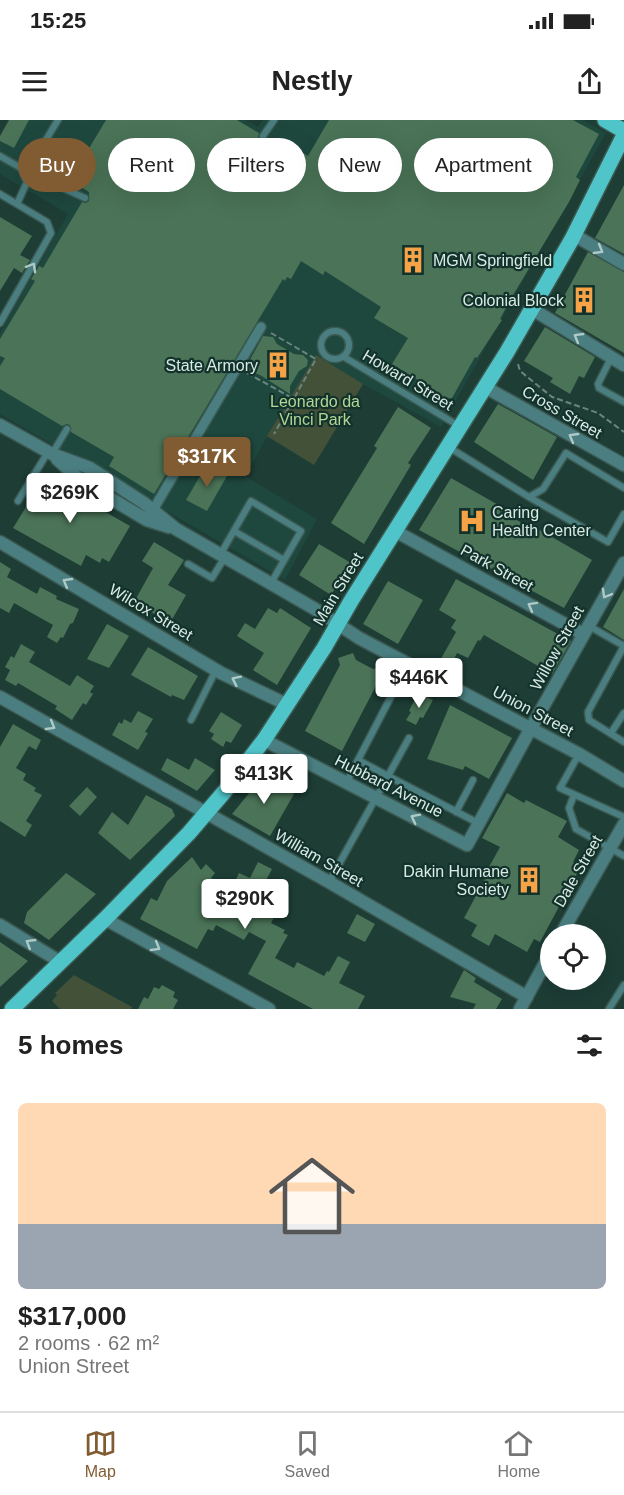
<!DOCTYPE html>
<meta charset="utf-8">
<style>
body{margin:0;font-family:Arial,sans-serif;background:#f6f6f6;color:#222;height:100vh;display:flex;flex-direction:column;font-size:22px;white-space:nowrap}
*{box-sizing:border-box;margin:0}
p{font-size:20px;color:#767676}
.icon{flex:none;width:33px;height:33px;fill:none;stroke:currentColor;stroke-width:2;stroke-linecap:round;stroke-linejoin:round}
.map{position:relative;height:889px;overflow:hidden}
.details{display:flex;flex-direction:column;background:#fff;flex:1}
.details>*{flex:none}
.hud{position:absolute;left:18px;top:18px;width:588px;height:54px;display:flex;gap:12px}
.buttons{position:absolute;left:540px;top:804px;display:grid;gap:12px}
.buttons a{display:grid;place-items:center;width:66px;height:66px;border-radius:50%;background:#fff;box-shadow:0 6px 24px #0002;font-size:30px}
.price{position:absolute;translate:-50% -51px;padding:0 14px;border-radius:6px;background:#fff;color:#222;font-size:20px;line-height:39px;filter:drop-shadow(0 2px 3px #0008)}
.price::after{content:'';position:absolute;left:50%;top:36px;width:18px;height:14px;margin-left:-9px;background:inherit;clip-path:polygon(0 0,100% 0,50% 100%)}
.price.selected{background:#815c32;color:#fff}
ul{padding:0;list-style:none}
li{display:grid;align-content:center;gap:12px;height:318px;padding:0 18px}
li span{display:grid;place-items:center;height:186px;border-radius:9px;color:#555}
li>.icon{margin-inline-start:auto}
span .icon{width:108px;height:108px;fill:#fffc;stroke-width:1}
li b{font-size:26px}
h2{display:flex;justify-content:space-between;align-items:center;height:72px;padding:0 18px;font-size:26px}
.pill{padding:0 21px;border-radius:27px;background:#fff;box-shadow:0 6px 24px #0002;font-size:21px;line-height:54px}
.pill.selected{background:#815c32;color:#fff}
.status{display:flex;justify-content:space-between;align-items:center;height:42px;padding:0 30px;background:#fff;direction:ltr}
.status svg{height:16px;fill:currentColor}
header{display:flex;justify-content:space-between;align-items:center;height:78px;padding:0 18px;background:#fff;font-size:27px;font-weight:700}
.tabs{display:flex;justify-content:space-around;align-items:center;height:84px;border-top:2px solid #e0e0e0;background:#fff;font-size:16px;color:#767676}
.tabs a{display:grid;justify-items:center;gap:3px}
.tabs .selected{color:#815c32}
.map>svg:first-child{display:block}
.built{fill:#1e483e}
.green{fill:#435139}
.building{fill:#4a7357}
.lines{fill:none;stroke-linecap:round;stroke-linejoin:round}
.service-casing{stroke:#3b5951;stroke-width:9}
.pedestrian-casing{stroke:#3b5951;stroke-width:12}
.minor-casing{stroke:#3b5951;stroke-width:15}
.tertiary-casing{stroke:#3b5951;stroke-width:15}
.primary-casing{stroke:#3b5951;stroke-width:18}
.path{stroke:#6b857e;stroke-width:2;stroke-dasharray:6 3;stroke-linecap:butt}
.service{stroke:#4a7e80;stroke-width:6}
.pedestrian{stroke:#4a7e80;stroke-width:9}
.minor{stroke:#4a7e80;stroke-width:12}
.tertiary{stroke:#4a7e80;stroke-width:12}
.primary{stroke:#4fc5ca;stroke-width:15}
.oneway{stroke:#aecac7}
.labels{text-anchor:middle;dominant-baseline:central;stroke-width:4.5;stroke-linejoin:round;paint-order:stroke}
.poi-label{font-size:16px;fill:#d9ebe5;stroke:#12322b;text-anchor:end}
.street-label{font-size:16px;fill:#d9ebe5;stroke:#12322b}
.park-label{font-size:16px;fill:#b2d696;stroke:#12322b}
</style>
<div class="status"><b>15:25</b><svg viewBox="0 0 49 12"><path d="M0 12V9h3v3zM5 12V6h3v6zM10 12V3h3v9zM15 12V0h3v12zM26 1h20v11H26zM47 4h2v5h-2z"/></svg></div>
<header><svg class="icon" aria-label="menu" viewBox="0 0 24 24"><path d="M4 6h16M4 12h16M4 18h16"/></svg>Nestly<svg class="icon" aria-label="share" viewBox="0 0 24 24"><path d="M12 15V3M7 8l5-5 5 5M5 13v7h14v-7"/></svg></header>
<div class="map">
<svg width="624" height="889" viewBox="0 0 624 889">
<rect width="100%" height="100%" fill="#1d3d35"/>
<path class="built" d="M9 0H246L258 7 263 0H583L606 13 441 307 363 264 314 345 267 317 245 356 317 399 285 460 0 294V213L68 94 0 54V17Z"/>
<path class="green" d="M316 235 363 264 314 345 267 316Z
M74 855 132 887 131 889H60L52 881 57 875 55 873Z"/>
<path class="building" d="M9 0H29L14 28 0 21V16Z
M106 0H237L259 13 258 18 261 21 268 18 294 35 298 30 308 36 329 0H573L599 14 576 57 580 60 569 82 510 180 500 199 502 200 477 238 475 237 452 278 442 279 436 271 392 244 408 218 374 198 381 187 325 151 323 155 301 141 291 159 287 157 285 161 283 159 154 374 109 346 114 337 71 312 70 305 67 304 62 306 0 269V246L5 238 0 236V219L35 161 31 159 39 146 43 148 82 82 86 83 89 81V72L70 60Z
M624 65V134L595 118Z
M0 97 32 116 20 135 30 140 22 153 14 148 0 171Z
M588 132 624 152V233L555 193Z
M545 207 595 237 584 258 579 256 570 274 550 262 553 258 524 241Z
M263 216 273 217 277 224 294 234 303 235 308 240 307 246 299 251 290 266V274L260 255 248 251 246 247Z
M498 284 557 317 533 360 474 322Z
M398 287 431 308 408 343 411 345 364 424 331 403 377 328 374 326Z
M207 344 227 356 207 391 186 380Z
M46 355 90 379 88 382 130 406 109 442 102 438 100 443 86 435 81 446 13 408Z
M451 358 509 391 507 395 530 407 531 405 592 440 564 488 419 410Z
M154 422 184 440 168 465 186 475 170 503 134 482 153 448 142 441Z
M319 424 351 443 331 475 299 455Z
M0 442 11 449 7 457 37 474 40 467 57 476 56 479 79 489 73 503 70 504 63 518 61 517 57 523 47 517 53 505 14 483 9 493 0 488Z
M456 459 571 521 552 554 484 515 480 521 478 520 468 538 457 533 449 550 438 544 456 512 451 508 456 500 439 490Z
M388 461 423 480 398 524 363 504Z
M624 469V520L603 507Z
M268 488 277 493 280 488 311 508 277 565 253 550 264 533 237 516 245 503 255 509Z
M107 504 129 516 109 548 87 539Z
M21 524 35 532 29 542 70 566 77 555 94 566 90 572 93 574 86 585 83 583 72 600 55 589 57 586 18 563 16 566 5 560 10 550 5 547 11 536 14 538Z
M148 527 198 556 184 580 172 575 171 577 131 555Z
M353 533 356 540 373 549 377 548 382 563 377 564 342 631 305 611 340 545 338 538Z
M418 573 433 580 423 598 420 597 416 605 406 600 411 592 409 591Z
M450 585 512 618 489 659 465 646 463 650 427 639Z
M138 591 153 599 145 612 148 613 138 630 112 615 119 602 122 604 124 599 131 603Z
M221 592 242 605 231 623 226 621 223 627 211 619 214 614 209 611Z
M13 604 41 620 36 630 29 626 16 648 26 654 23 660 36 668 34 671 42 675 26 701 32 705 25 717 0 701V627Z
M167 638 189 650 195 638 215 650 197 671 161 650Z
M264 655 294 674 270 716 232 694Z
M87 667 97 677 80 696 69 686Z
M507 673 524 683 526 680 567 701 558 717 579 730 573 742 581 746 540 822 534 819 527 832 495 814 489 826 471 816 477 805 464 798 491 748 489 747 500 727 482 718Z
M146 675 172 689 175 696 130 740 98 713 112 692 128 705Z
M192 737 201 750 206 744 215 753 211 758 232 768 239 753 250 758 258 742 272 749 263 766 285 778 271 803 285 810 283 813 288 815 275 838 294 848 297 842 324 856 327 851 329 852 338 836 350 842 339 863 365 876 358 889H313L248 854 266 821 249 812 244 820 216 805 213 811 208 809 197 829 140 799 151 778 157 781 167 761Z
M66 753 96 774 49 820 24 803 27 792Z
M357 794 375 804 365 822 347 813Z
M0 822 28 841 0 867Z
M464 850 476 858 474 862 502 879 496 889H473L476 884 450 877Z
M162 865 175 872 173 877 178 880 173 889H138L144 877 148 879 154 867 159 869Z"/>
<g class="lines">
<g class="service-casing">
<path id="service" d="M263 16 274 0
M0 36 21 48 39 53 65 69 85 78
M21 48 38 33 58 0
M0 74 47 102 51 113 0 203
M17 84 27 62 21 48
M321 225a14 14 0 1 1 28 0a14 14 0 1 1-28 0Z
M344 237 459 306
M611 238 598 264 599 268 624 282
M447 326 529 377 608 422 624 394
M52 334 67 309
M529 377 543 369 566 333 624 368
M18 381 48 332
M234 411 284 440
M220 435 251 381 301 411 271 463
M188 444 212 458 225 437
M589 506 624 526
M624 526 588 592 589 600 624 622
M191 600 216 550
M611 613 624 593
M579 634 560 668 624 697
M358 640 388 656 409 618
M346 663 408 544
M574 675 569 688 576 709 624 736
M456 692 473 660
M329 762 388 656 478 703
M609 889 624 865"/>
</g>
<g class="pedestrian-casing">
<path id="pedestrian" d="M153 390 261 207"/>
</g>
<g class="minor-casing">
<path id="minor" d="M574 115 624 144
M532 189 624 245
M485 267 624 345
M395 411 583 514
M0 422 221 553 288 585
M0 577 329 762 527 877
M264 620 467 725 531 608
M105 799 269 889
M0 805 59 841
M561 814 624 704
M520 889 550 834"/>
</g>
<g class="tertiary-casing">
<path id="tertiary" d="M0 305 52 334 90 348 144 383 176 409 315 489 359 518 579 634 624 661
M57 339 81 361 147 400 169 407
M531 608 624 443"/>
</g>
<g class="primary-casing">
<path id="primary" d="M605 0 624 11
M12 889 105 799 189 713 225 671 264 620 324 528 351 481 507 232 572 119 624 15"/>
</g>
<path class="path" d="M271 213 316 239 274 314
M518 244 520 251 552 277 598 293 624 312
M247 253 294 279"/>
<use href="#service" class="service"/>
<use href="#pedestrian" class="pedestrian"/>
<use href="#minor" class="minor"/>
<use href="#tertiary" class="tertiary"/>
<use href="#primary" class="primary"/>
</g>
<defs><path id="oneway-chevron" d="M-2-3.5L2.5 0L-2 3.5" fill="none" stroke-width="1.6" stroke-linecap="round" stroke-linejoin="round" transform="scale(1.5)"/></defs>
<g class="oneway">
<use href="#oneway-chevron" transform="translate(599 130) rotate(30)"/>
<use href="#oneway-chevron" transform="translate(32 147) rotate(-60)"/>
<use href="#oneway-chevron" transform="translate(578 217) rotate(-149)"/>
<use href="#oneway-chevron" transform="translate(573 317) rotate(-150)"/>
<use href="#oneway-chevron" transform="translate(67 462) rotate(-150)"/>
<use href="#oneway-chevron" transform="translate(606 474) rotate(120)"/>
<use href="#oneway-chevron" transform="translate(532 486) rotate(-151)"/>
<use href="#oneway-chevron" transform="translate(236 560) rotate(-154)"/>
<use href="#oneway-chevron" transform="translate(51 606) rotate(30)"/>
<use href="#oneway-chevron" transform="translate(415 698) rotate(-153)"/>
<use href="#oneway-chevron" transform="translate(30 823) rotate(-149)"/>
<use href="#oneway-chevron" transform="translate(156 827) rotate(30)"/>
</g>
<defs>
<g id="building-bare" transform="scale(2.07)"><path d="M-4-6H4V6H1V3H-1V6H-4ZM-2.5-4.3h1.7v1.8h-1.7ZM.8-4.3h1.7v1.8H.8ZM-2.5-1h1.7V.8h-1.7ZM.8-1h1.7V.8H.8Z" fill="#f6a246" stroke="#12322b" stroke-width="2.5" paint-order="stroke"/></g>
<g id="hospital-bare" transform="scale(2.07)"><path d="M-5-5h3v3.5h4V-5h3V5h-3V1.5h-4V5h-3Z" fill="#f6a246" stroke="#12322b" stroke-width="2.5" paint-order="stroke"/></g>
</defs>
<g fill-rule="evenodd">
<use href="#building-bare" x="413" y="140"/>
<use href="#building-bare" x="584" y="180"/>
<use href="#building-bare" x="278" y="245"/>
<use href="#hospital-bare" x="472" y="401"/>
<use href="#building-bare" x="529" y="760"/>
</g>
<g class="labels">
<g class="poi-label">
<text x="433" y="140" text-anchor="start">MGM Springfield</text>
<text x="564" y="180">Colonial Block</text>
<text x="258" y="245">State Armory</text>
<text x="492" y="392" text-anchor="start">Caring<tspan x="492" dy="18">Health Center</tspan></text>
<text x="509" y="751">Dakin Humane<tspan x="509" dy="18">Society</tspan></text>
</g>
<g class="street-label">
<text transform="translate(408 260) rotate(31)">Howard Street</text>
<text transform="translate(562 292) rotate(30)">Cross Street</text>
<text transform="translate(497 448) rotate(29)">Park Street</text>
<text transform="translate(338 469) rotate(-59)">Main Street</text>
<text transform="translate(151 492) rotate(31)">Wilcox Street</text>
<text transform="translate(557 528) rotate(-61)">Willow Street</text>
<text transform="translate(533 591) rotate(28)">Union Street</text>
<text transform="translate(389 666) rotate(27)">Hubbard Avenue</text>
<text transform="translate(319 738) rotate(30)">William Street</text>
<text transform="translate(578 751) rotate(-60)">Dale Street</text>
</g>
<g class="park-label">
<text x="315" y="281">Leonardo da<tspan x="315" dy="18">Vinci Park</tspan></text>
</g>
</g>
</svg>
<div class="buttons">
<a><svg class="icon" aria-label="locate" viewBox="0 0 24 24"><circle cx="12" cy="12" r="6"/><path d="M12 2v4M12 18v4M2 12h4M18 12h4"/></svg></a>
</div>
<b class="price selected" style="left:207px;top:368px">$317K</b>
<b class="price" style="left:70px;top:404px">$269K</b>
<b class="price" style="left:419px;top:589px">$446K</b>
<b class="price" style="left:264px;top:685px">$413K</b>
<b class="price" style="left:245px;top:810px">$290K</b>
<div class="hud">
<a class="pill selected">Buy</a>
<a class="pill">Rent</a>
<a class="pill">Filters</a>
<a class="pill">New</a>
<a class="pill">Apartment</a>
</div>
</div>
<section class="details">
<h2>5 homes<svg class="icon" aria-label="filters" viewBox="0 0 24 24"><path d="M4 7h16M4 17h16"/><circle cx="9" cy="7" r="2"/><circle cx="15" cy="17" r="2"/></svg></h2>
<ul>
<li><span style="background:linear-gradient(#ffd9b3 65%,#9aa5b1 0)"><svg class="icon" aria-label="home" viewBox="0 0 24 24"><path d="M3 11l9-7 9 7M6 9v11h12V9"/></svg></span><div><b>$317,000</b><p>2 rooms · 62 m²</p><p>Union Street</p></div></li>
</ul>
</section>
<nav class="tabs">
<a class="selected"><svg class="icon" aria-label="map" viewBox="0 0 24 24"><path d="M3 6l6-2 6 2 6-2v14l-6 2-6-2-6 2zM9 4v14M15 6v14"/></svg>Map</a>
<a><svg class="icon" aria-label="saved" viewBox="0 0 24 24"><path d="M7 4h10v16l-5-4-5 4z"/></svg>Saved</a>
<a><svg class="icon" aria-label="home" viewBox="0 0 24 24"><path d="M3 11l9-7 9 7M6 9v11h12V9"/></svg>Home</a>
</nav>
